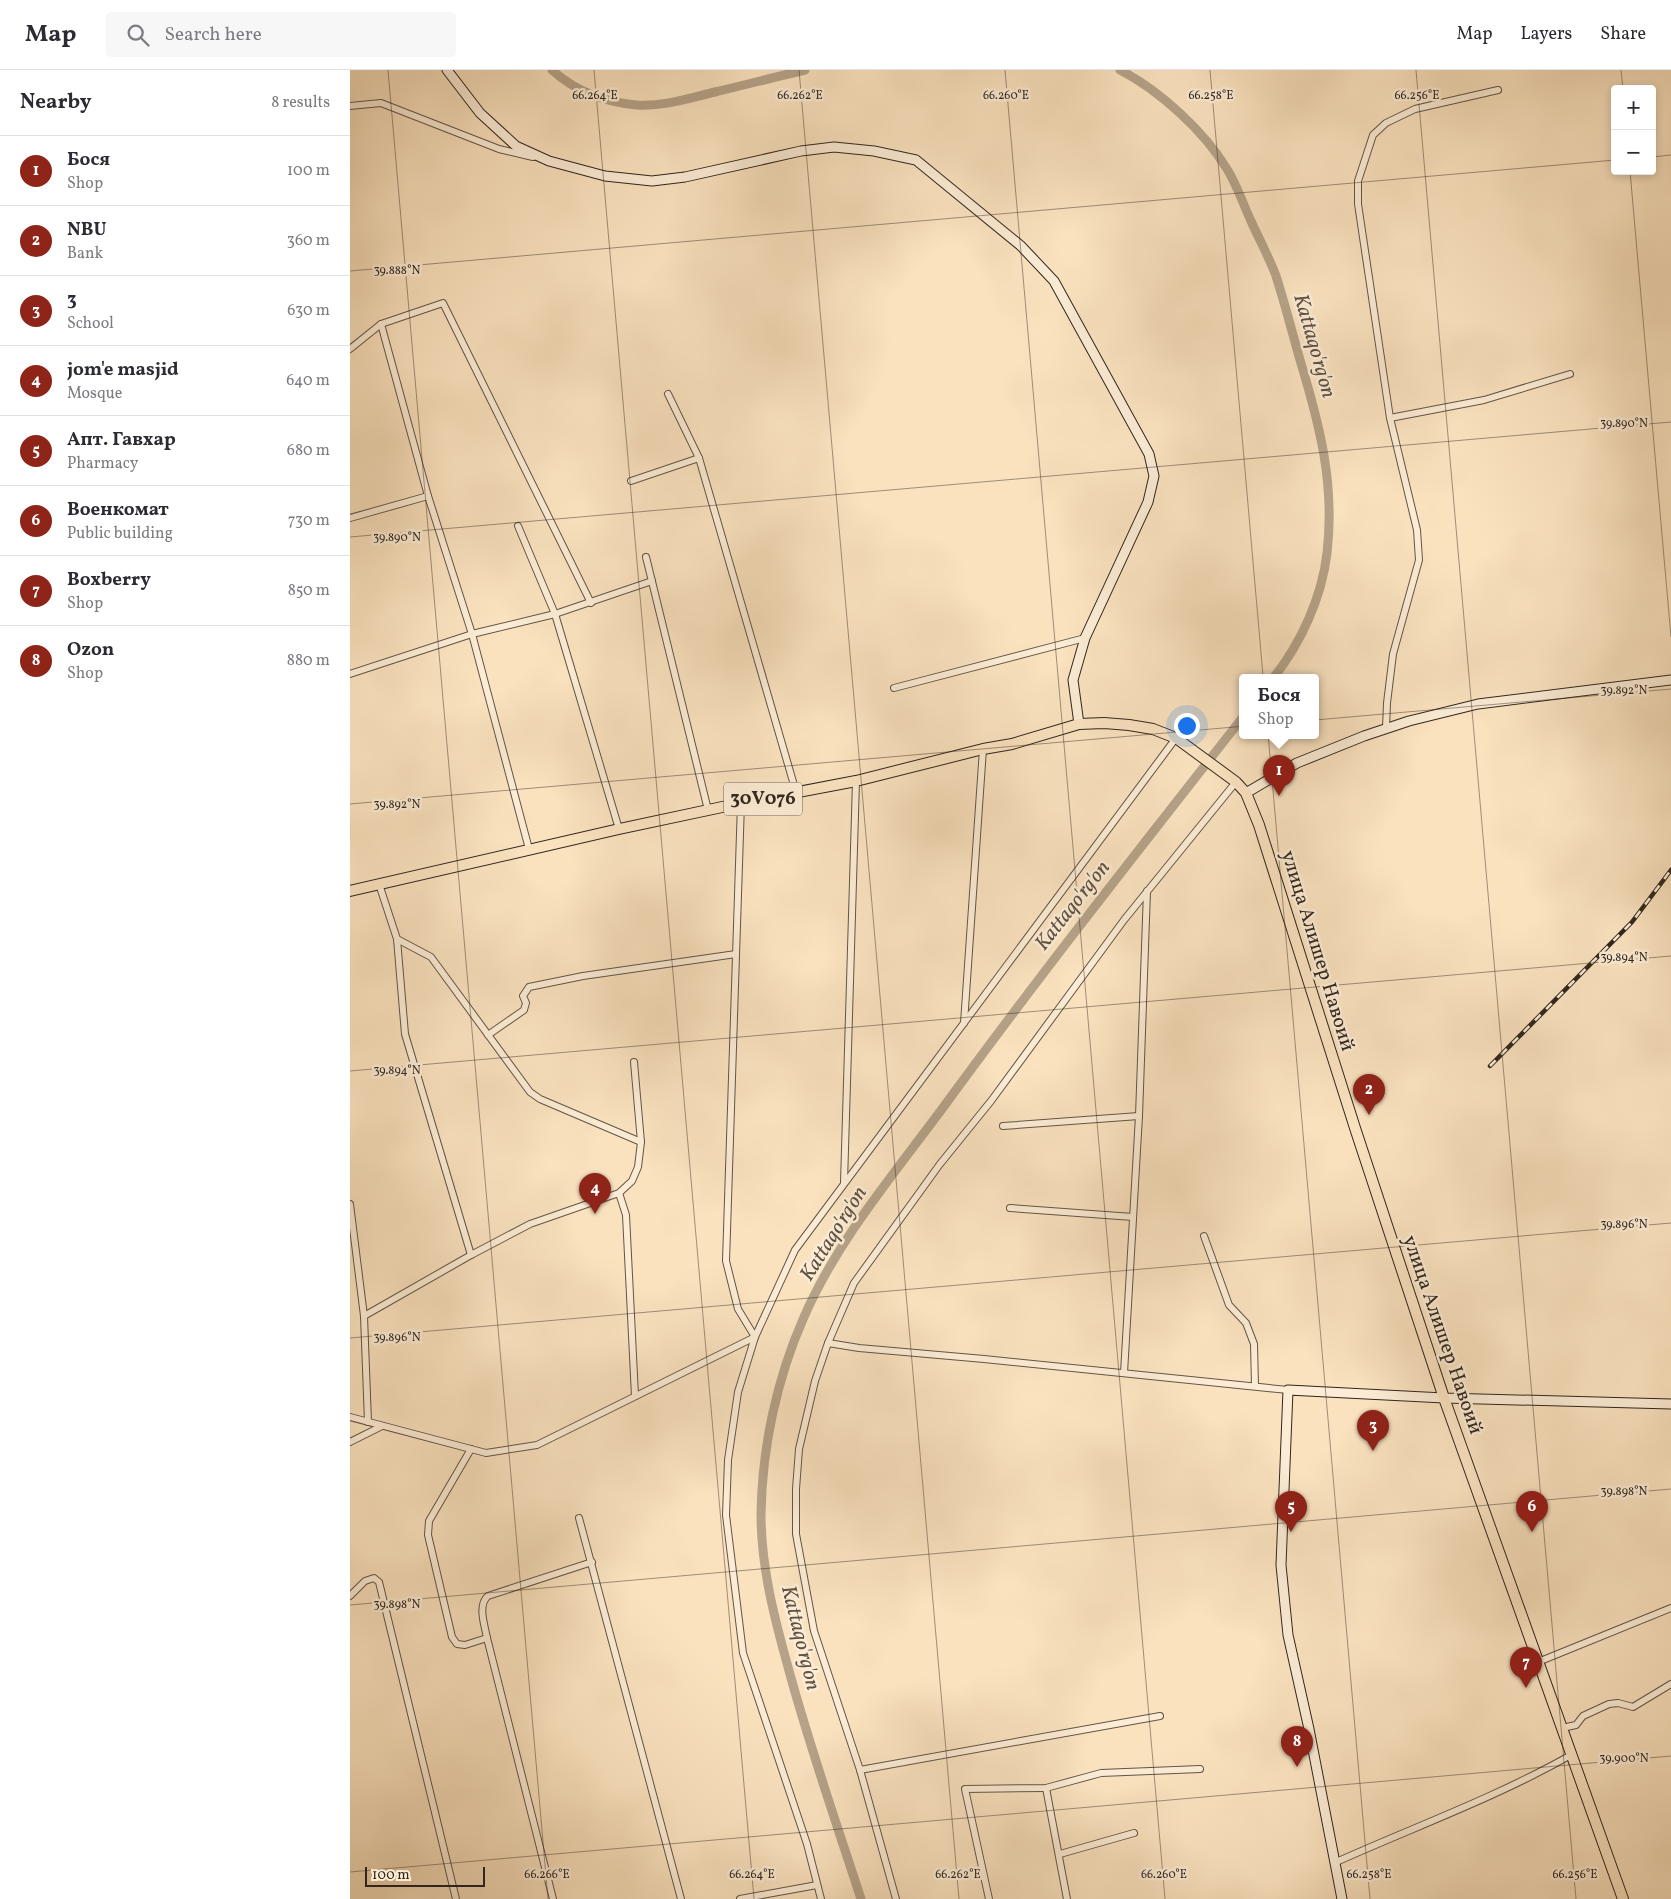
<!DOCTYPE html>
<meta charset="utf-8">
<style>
body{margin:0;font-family:Vollkorn,serif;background:#f7f7f7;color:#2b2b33}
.controls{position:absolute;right:15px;top:15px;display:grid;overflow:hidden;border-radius:5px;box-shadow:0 2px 8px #0003}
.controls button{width:45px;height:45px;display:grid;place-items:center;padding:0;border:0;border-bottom:1px solid #e1e1e2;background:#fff;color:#2b2b33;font:25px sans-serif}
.scale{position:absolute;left:15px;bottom:12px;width:120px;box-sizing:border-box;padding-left:5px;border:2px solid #30261e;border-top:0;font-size:14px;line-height:18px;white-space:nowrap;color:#30261e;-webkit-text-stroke:4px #fcecd5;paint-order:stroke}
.you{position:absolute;left:836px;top:655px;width:18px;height:18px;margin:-12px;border:4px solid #fff;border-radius:50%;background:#1a73e8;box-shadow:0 0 0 8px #1a73e833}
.badge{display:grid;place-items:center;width:32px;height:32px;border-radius:50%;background:#8f2418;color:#fff;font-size:16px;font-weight:700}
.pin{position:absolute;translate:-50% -41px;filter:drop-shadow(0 1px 2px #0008)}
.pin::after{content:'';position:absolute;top:26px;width:18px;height:15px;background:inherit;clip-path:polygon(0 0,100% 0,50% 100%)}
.popup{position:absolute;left:889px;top:604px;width:80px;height:65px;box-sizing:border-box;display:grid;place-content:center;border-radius:5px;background:#fff;filter:drop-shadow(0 1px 4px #0005);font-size:16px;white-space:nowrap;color:#7c7c81}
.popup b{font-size:19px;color:#2b2b33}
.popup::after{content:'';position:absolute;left:50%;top:100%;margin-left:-10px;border:10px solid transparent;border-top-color:#fff}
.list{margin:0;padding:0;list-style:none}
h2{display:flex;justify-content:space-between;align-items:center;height:65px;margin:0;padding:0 20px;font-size:21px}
h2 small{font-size:16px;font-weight:400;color:#7c7c81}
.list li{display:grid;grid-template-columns:32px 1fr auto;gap:15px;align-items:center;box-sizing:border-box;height:70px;padding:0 20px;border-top:1px solid #e1e1e2}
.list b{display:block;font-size:19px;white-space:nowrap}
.list p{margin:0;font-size:16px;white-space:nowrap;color:#7c7c81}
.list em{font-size:16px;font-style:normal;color:#7c7c81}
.icon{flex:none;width:28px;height:28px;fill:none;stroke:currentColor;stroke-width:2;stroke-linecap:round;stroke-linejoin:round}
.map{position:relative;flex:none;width:1321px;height:1829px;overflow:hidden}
header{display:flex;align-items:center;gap:30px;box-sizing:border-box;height:70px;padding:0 25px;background:#fff;border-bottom:1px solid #e1e1e2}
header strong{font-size:24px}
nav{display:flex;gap:28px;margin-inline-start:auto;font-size:18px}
.search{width:350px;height:45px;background:#f7f7f7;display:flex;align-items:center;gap:12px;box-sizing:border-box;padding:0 18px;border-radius:5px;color:#7c7c81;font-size:19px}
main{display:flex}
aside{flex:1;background:#fff}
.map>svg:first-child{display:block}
</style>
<header>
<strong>Map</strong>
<div class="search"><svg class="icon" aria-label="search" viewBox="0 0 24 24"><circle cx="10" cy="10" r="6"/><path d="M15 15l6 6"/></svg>Search here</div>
<nav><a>Map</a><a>Layers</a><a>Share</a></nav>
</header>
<main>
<aside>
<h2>Nearby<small>8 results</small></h2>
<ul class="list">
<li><span class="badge">1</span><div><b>Бося</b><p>Shop</p></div><em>100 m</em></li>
<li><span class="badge">2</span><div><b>NBU</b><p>Bank</p></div><em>360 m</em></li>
<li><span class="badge">3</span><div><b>3</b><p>School</p></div><em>630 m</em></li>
<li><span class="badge">4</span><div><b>jom'e masjid</b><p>Mosque</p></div><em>640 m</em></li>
<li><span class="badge">5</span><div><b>Апт. Гавхар</b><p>Pharmacy</p></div><em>680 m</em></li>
<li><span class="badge">6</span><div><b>Военкомат</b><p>Public building</p></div><em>730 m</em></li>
<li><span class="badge">7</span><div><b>Boxberry</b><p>Shop</p></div><em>850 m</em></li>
<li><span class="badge">8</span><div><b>Ozon</b><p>Shop</p></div><em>880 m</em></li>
</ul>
</aside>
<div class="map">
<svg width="1321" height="1829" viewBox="0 0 1321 1829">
<rect width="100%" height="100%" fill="#fae2bf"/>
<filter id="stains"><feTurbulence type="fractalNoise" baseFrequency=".004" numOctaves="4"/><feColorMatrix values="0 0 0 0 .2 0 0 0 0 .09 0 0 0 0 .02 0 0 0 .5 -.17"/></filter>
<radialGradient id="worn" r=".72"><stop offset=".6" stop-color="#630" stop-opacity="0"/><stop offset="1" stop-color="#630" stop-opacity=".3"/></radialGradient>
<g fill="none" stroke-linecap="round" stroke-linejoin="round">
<g stroke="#b5a288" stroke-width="9">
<path d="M202 0C225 21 255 32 286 35 312 37 340 28 365 22 395 15 425 7 455 0"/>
<path d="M770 0C809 20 854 61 877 99 887 115 893 134 901 151 909 169 919 187 926 206 935 234 942 262 950 290 970 356 985 414 977 483 972 527 951 573 924 607"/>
<path d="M511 1829C486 1752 459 1675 438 1597 424 1547 411 1496 411 1444 412 1377 427 1308 454 1247 487 1171 543 1105 592 1039 689 906 791 777 893 647"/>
</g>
<g stroke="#625546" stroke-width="8">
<g id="street">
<polyline points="0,36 31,33 149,79 183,87"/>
<polyline points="31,254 78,426 122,564 179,779"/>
<polyline points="0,279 31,254 93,233 241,533"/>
<polyline points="318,324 349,388 446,722"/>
<polyline points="1040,348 1134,330 1220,304"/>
<polyline points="281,411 349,388"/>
<polyline points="0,448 78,426"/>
<polyline points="168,456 205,544 269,759"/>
<polyline points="296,487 358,740"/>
<polyline points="0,604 122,564 205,544 302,511"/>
<polyline points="544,618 735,568"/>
<polyline points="1036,658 1037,633 1043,584 1069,490 1067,460 1040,348 1008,134 1008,111 1023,65 1036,53 1065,39 1148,20"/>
<polyline points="29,814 47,869 81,887 180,1022 190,1029 291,1072"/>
<polyline points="47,869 55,964 121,1185"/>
<polyline points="614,953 633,679"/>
<polyline points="138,965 174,940 176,933 173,926 179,917 233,906 386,884"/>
<polyline points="653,1056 789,1046"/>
<polyline points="494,1113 506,711"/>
<polyline points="269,1123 276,1145 285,1326"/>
<polyline points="0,1134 14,1246 18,1352"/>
<polyline points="660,1138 783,1147"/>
<polyline points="854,1166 879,1235 896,1253 904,1274 905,1316"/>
<polyline points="14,1246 121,1185 180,1154 269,1123 282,1111 288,1097 291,1072 284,992"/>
<polyline points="478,1273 509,1278 634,1289 938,1320"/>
<polyline points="774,1303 789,1046 797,821"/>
<polyline points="0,1347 136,1383 187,1375 405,1267 388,1239 376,1191 391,733"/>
<polyline points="0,1372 32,1356"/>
<polyline points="121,1379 79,1451 78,1465 102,1567 107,1574 115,1575 137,1568"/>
<polyline points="229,1448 331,1829"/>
<polyline points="0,1526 15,1511 24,1508 29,1512 106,1829"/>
<polyline points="1188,1592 1321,1538"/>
<polyline points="1212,1658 1226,1655 1233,1646 1259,1634 1268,1633 1283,1637 1321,1614"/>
<polyline points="510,1700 810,1646"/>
<polyline points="696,1718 717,1829"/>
<polyline points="710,1784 784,1763"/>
<path d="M984 1793C1064 1757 1145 1728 1221 1685"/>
<path d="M203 1829 137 1568C135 1556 127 1535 138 1526L242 1492"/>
<polyline points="390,1829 467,1815"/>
<polyline points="471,1829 457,1774 393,1583 376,1445 378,1390 388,1322 405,1267 445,1180 826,668"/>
<polyline points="546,1829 510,1700 464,1561 446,1464 446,1419 449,1379 465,1311 478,1273 504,1213 590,1094 641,1031 774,850 886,712"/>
<polyline points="639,1829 615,1719 696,1718 751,1703 850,1699"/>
</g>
</g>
<g stroke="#30261e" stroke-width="11">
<g id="secondary">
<polyline points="97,0 130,43 166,76 199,91 255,106 302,111 335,107 451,81 484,77 524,81 566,90 671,176 704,211 799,384 804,406 798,432 735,568 723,610 729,654"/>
<polyline points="896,723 947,693 1014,666 1059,651 1128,634 1321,610"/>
<polyline points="992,1829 959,1659 938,1565 931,1495 938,1320 1094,1328 1321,1334"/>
</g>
</g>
<g stroke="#30261e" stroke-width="12">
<polyline id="primary" points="0,821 269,759 391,733 506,711 633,679 662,674 729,654 754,653 779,655 803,659 826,668 886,712 896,723 909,755 1005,1058 1094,1328 1273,1829"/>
</g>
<use href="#street" stroke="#fcecd5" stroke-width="6"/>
<use href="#secondary" stroke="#fcecd5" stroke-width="9"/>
<use href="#primary" stroke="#fae2bf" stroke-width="10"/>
<g stroke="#30261e" stroke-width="4.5">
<polyline id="rail" points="1140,996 1282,852 1321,800"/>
</g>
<use href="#rail" stroke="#fcecd5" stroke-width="2.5" stroke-dasharray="8" stroke-linecap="butt"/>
</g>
<path fill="none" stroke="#30261e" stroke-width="1" stroke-opacity="0.45" d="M38 0 198 1829M244 0 404 1829M449 0 609 1829M655 0 815 1829M860 0 1020 1829M1066 0 1226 1829M1271 0 1273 19M1302 87 1321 85M1280 101 1321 567M0 201 1265 90M0 467 1321 352M0 734 1321 619M0 1001 1321 886M0 1268 1321 1153M0 1535 1321 1419M0 1802 1321 1686"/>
<g text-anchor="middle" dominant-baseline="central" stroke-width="5" stroke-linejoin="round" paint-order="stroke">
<rect fill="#fcecd5" stroke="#6d6155" stroke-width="1" x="374" y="712.5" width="78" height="33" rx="4"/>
<g font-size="19" font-weight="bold" fill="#30261e">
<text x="413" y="729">30V076</text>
</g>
<g font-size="20" fill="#30261e" stroke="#fcecd5">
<text transform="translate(967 881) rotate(73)">улица Алишер Навоий</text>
<text transform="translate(1092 1265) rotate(71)">улица Алишер Навоий</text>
</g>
<g font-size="21" font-style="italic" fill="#5f5143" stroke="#fcecd5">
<text transform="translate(964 276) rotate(74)">Kattaqo'rg'on</text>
<text transform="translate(723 836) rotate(-52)">Kattaqo'rg'on</text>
<text transform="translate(484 1164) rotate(-58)">Kattaqo'rg'on</text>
<text transform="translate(450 1568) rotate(76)">Kattaqo'rg'on</text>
</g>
</g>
<g font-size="12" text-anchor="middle" fill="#30261e" stroke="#fcecd5" stroke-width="5" stroke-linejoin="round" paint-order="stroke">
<text x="245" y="29">66.264°E</text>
<text x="450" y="29">66.262°E</text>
<text x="656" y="29">66.260°E</text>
<text x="861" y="29">66.258°E</text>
<text x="1067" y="29">66.256°E</text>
<text x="47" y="204">39.888°N</text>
<text x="1274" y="357">39.890°N</text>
<text x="47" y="471">39.890°N</text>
<text x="1274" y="624">39.892°N</text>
<text x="47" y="738">39.892°N</text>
<text x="1274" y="891">39.894°N</text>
<text x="47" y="1004">39.894°N</text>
<text x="1274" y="1158">39.896°N</text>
<text x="47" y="1271">39.896°N</text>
<text x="1274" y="1425">39.898°N</text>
<text x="47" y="1538">39.898°N</text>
<text x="1274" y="1692">39.900°N</text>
<text x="197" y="1808">66.266°E</text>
<text x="402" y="1808">66.264°E</text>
<text x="608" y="1808">66.262°E</text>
<text x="814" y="1808">66.260°E</text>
<text x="1019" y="1808">66.258°E</text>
<text x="1225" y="1808">66.256°E</text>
</g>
<rect width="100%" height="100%" filter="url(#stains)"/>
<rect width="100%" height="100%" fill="url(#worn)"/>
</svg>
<div class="controls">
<button>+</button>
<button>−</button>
</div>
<div class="scale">100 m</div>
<div class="you"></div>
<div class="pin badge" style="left:929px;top:726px">1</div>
<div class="popup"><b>Бося</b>Shop</div>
<div class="pin badge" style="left:1019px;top:1045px">2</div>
<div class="pin badge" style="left:1023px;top:1381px">3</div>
<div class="pin badge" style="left:245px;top:1144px">4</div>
<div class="pin badge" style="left:941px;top:1462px">5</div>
<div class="pin badge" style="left:1182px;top:1462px">6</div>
<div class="pin badge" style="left:1176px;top:1618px">7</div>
<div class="pin badge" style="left:947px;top:1697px">8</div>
</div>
</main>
